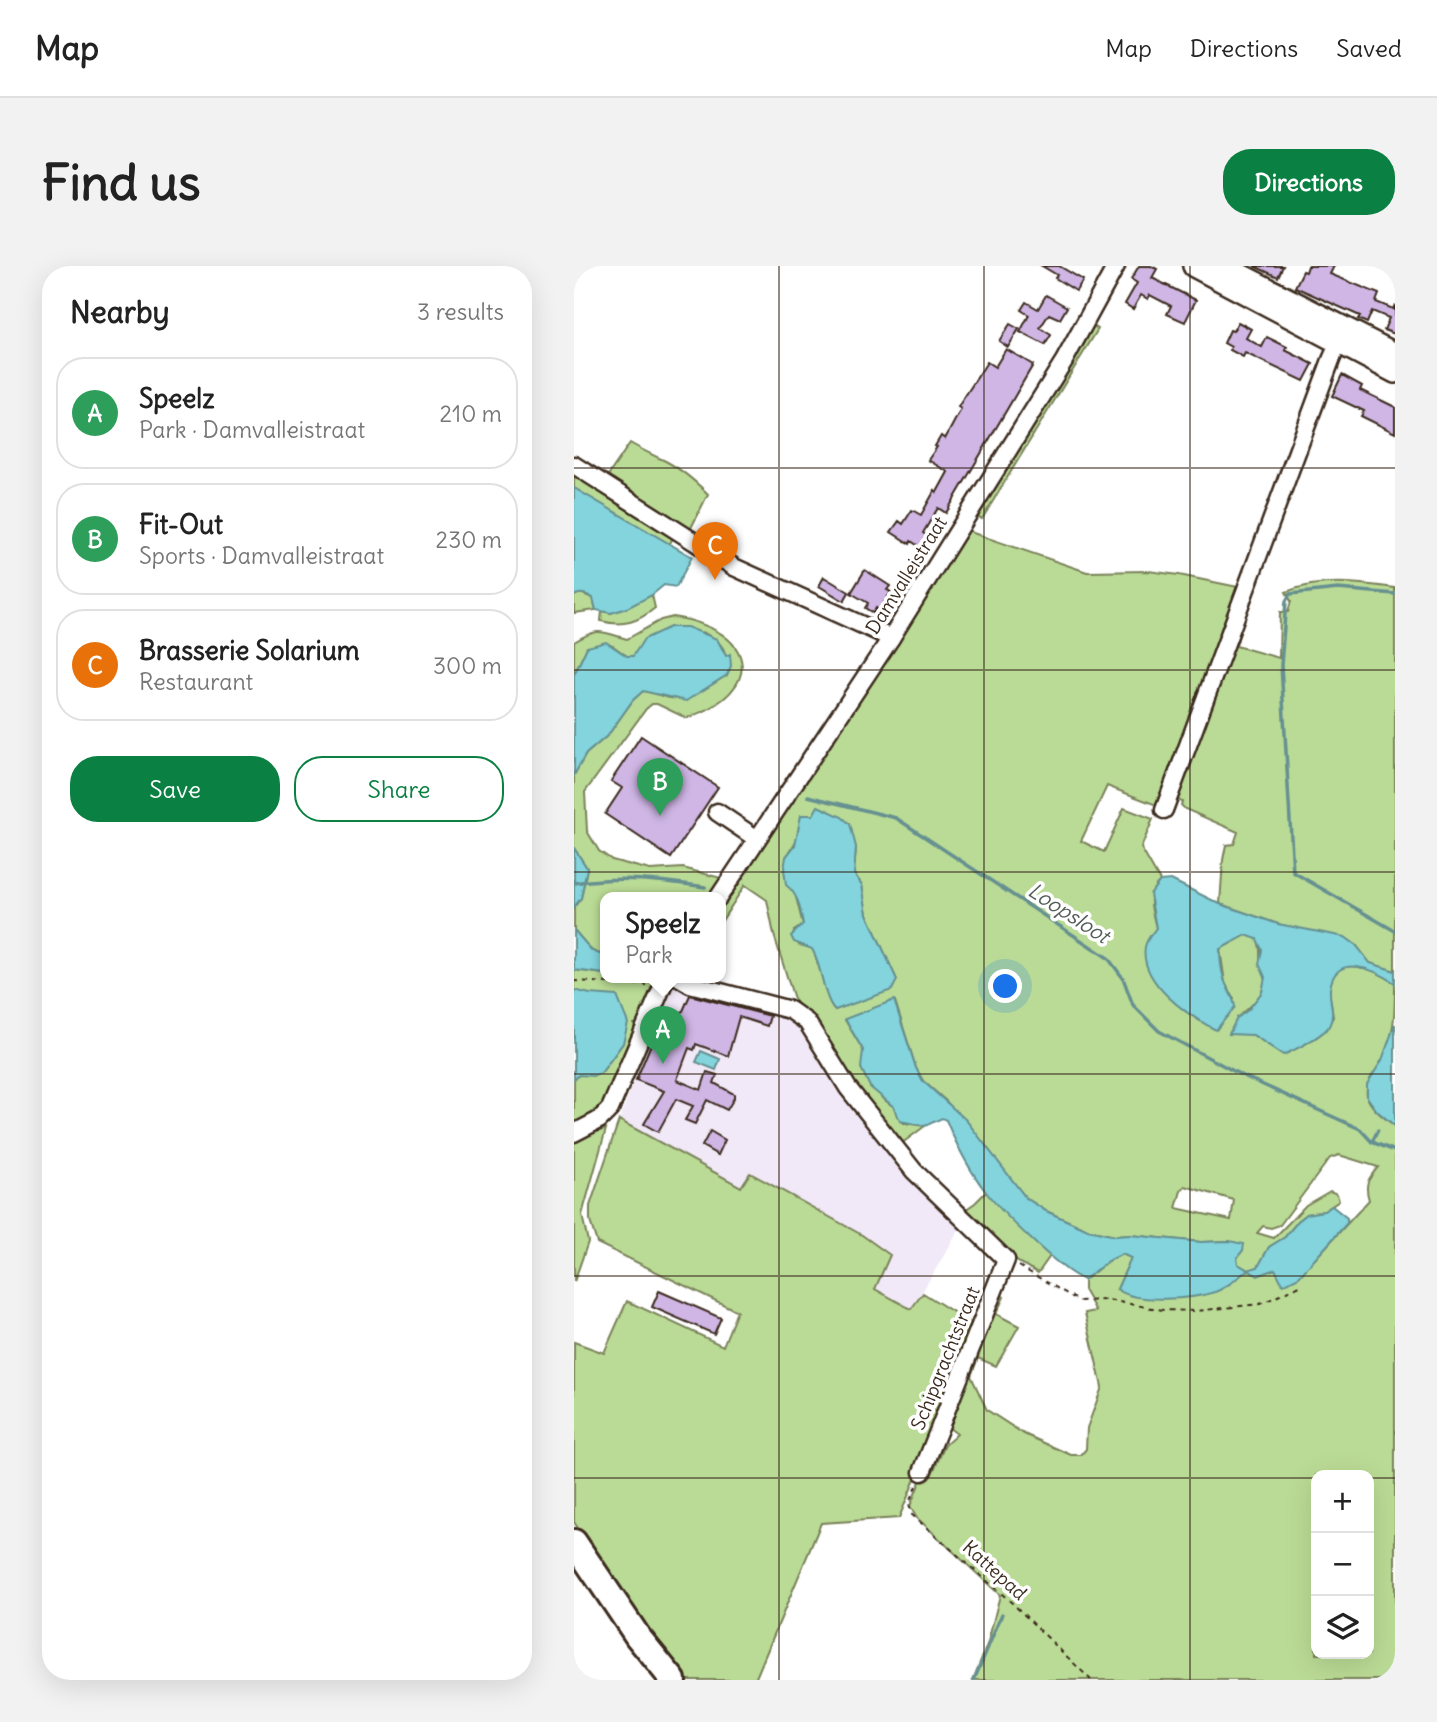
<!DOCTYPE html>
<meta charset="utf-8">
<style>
body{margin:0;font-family:Delius,sans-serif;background:#f2f2f2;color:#222}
.controls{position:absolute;right:21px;bottom:21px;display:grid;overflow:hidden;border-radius:14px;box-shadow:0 7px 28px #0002}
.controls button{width:63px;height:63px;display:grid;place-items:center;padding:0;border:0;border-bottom:2px solid #e0e0e0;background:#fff;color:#222;font:35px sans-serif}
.you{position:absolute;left:432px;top:721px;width:24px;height:24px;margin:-18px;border:5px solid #fff;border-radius:50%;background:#1a73e8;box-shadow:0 0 0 10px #1a73e833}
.badge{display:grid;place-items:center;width:46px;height:46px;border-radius:50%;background:#0b8043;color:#fff;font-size:23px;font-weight:700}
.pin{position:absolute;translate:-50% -58px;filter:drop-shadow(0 2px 4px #0008)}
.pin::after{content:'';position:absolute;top:37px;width:24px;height:21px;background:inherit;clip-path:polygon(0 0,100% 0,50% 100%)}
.popup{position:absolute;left:26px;top:626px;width:126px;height:91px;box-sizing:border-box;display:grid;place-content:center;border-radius:14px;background:#fff;filter:drop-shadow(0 2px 5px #0005);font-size:23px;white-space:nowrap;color:#767676}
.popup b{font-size:26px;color:#222}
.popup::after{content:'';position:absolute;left:50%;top:100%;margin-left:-14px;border:14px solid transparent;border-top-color:#fff}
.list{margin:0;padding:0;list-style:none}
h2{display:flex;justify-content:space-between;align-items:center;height:91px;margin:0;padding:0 28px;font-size:30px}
h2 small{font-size:23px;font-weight:400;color:#767676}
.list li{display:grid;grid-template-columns:46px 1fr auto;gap:21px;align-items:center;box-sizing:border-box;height:112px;margin:0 14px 14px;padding:0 14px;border:2px solid #e0e0e0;border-radius:28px}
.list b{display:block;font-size:26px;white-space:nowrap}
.list p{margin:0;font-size:23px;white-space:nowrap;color:#767676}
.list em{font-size:23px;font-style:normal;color:#767676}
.actions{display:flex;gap:14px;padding:21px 28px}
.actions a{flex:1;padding:16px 0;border:2px solid #0b8043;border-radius:28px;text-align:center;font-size:24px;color:#0b8043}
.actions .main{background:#0b8043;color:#fff}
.icon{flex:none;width:38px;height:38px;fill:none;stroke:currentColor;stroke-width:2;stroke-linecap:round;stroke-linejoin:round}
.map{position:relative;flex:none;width:821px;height:1414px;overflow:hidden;border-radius:28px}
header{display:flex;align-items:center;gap:42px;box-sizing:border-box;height:98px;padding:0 35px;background:#fff;border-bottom:2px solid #e0e0e0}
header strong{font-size:33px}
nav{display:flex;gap:38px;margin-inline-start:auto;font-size:24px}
.intro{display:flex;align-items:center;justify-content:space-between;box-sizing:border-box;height:168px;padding:0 42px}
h1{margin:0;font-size:49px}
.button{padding:18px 32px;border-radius:28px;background:#0b8043;color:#fff;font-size:24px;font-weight:700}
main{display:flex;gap:42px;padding:0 42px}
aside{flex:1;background:#fff;border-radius:28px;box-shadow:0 7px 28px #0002}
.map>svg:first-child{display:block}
</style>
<header>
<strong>Map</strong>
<nav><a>Map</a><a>Directions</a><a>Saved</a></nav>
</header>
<div class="intro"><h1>Find us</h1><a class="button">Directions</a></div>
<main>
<aside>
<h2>Nearby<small>3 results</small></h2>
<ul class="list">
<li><span class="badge" style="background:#2e9e5b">A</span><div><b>Speelz</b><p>Park · Damvalleistraat</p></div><em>210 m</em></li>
<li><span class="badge" style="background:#2e9e5b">B</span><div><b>Fit-Out</b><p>Sports · Damvalleistraat</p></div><em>230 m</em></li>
<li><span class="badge" style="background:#e8710a">C</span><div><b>Brasserie Solarium</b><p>Restaurant</p></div><em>300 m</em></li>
</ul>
<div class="actions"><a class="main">Save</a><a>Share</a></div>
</aside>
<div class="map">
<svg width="821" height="1414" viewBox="0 0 821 1414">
<rect width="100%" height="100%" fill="#fff"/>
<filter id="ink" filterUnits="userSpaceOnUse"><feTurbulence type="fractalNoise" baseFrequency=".0143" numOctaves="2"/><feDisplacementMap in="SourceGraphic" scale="14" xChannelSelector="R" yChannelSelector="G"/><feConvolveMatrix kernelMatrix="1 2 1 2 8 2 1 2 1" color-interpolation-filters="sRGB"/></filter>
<g filter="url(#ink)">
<polygon fill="#f1e9f7" points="97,720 181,739 221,753 351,926 385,964 338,1043 301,1022 177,908 167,921 45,854"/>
<g fill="#badb95" stroke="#7a825a" stroke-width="2" fill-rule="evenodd">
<polygon points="518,59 524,63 408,253 402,249"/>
<path d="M56 177C66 183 75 187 85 192 104 200 120 214 134 228L115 266 31 214Z"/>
<polygon points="0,204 101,268 95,279 0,222"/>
<path d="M394 263 399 267 513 306 574 305 605 309 669 322 657 360 666 365 662 380 705 392 706 346H714L717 335 712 326C748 312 783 317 821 322V705L796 697 782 679 704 658 646 638 649 594 652 579 660 578 664 566 611 543 607 539 608 536 600 532 585 540 533 520 507 575 530 586 550 542 579 553 567 582 586 615C571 628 578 645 582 662 555 698 591 729 618 750L660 733 651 717 646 683 672 669 683 672C687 682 686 685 686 695 686 701 691 705 691 711 693 728 674 743 663 752L679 769 709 788C718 786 743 772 749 766 753 762 756 756 759 751 758 742 755 732 756 723 759 684 802 704 821 717 821 744 821 768 809 793 803 805 788 818 794 833 799 844 812 853 821 860V1414H399L414 1376 426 1329 342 1251 336 1240 350 1206 357 1210 371 1179 383 1168 365 1154 325 1252 247 1257 181 1414H112L64 1355 0 1256V1076L30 1087 53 1035 149 1080 163 1045 23 977 16 955V940L45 854 167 921 176 907 288 969 316 989 301 1023 337 1043 349 1027 400 1059 415 1022 430 1031 422 1048 445 1060 422 1100 404 1092 397 1110 413 1144 450 1168 497 1189H507L512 1183 513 1162 528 1121 511 1047 522 1045 510 1024V1014L534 995 548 988 557 992 543 1023 674 1004 664 998 663 992 669 984 655 975 627 976 556 969 541 970 514 964 472 945 452 932 372 835 349 815 342 802 321 735 271 754 289 784 308 832 320 841 323 850 330 857 351 860 327 878 318 870 220 733 200 669 193 634 171 619 147 656V639L318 384ZM240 549 282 581 280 608 288 619 293 648 323 714 261 744C251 735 247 699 238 682L225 679 220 665 229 659 212 591C221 580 227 563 235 550ZM765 889 804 901C794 913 790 918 795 934L725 1010 701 1003 676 1004 684 1001 695 981 711 971 724 955 733 948 750 945 765 935 763 928 756 925 732 939 700 972 683 967 689 960 697 962 706 959 756 892ZM611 920 660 934 657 954 602 942 607 925ZM742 1209H795V1388H742Z"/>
<polygon points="6,327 19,332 22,344 0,347 0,330"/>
<path d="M78 329 81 342C64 356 49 361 27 355L28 345 37 347Z"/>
<path d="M99 351C181 363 195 424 112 452L83 438H78L72 443 11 526 13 565 25 585 38 594 76 604 109 602 151 613 139 632H31V690L18 685 0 664V641L7 632 13 602 0 582V509L12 488 34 469 59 434 69 425C79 426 87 431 96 432 121 434 133 420 153 409 152 382 152 380 129 366L59 390H53L39 380 13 381 0 409V376C25 361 26 365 53 373L87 354Z"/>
<path d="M0 704 31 708V712H84L64 757 60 758C64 779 40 832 24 847 17 853 7 857 0 861V813L5 809 27 807 49 777 16 729 0 724Z"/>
<polygon points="32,863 8,949 14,976 0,1016 0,873"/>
<polygon points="412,926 476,990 464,1007 442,995 385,948 401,937"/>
</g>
<g fill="#83d4dd" stroke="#669091" stroke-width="2">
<path d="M0 222 118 291 102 321 90 319 78 329 53 342 37 347 22 344 19 332C12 328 7 326 0 330Z"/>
<polygon points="96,361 113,361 143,373 152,390 156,388 157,400 153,409 112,435 69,425 59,434 34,469 12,488 0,509 0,409 13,381 32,376 53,390 59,390 70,373"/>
<path d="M244 540 268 551 276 558 282 581 280 608 288 619 293 648 323 714 318 724 261 744C249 733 248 699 238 683L220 676 217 670 229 658C226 643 225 629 212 619L210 603 212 591 221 579 227 549H239Z"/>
<polygon points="0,582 13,602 7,632 0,641"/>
<path d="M597 614 646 638 704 658 771 671 782 679 796 697 821 705V717C802 704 760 685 756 723 755 736 762 748 755 760 750 769 719 785 709 789L679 769 655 768 663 752 674 744 688 726 691 711 685 698 688 684 683 673 672 669 646 683C646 693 647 703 650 713 653 723 660 731 661 741L642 764C615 750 565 717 571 681 572 673 578 668 582 662L576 628 586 615Z"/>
<polygon points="0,664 18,685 31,690 31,708 0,704"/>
<polygon points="0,724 16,728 43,730 54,757 49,777 27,807 20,810 5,809 0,813"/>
<path d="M320 734 342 802 349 815 392 854 452 932 472 945 514 964 541 970 556 969 627 976 655 975 670 978 669 984 663 992 664 998 674 1004 684 1001 695 981 711 971 724 955 733 948 750 945 758 940 773 952V957L725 1011 709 1019 701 1003 684 1010 674 1004C664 1011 653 1022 641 1026 619 1033 561 1038 543 1023L557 992 548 988 534 995 510 1014C487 1005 428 947 412 926 396 905 382 878 372 854L368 852 351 860 326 855 320 841 296 821 287 802 289 784 271 753Z"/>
<polygon points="821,758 821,860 803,845 793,831 793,818 808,794"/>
<polygon points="127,785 146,793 142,804 122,796"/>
</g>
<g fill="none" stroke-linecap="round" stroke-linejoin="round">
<g stroke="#669091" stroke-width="3.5">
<polyline points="821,328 764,323 716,328 712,335 707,399 719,606 821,665"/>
<polyline points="234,530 322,552 534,692 549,712 559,739 585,765 665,808 786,863 798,876 821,885"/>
<path d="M0 617C47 610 85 614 131 621"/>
<polyline points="798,876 804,864"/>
<polyline points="400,1414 428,1348"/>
</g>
</g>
<g fill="#cfb6e5" stroke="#3b2a1e" stroke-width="2">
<polygon points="468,0 485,0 509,14 502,25 481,12 483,9"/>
<polygon points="565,0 577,0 583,3 578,12 622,34 611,56 593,48 597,40 576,29 574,33 567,29 559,43 551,38 563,17 557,13"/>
<polygon points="680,0 709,0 704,11"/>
<polygon points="734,0 760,0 756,8 805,28 802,36 819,43 821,39 821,68 810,64 815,52 798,45 793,57 784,53 786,50 721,21 729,5 732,6"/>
<polygon points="472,29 493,41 486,53 475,48 466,62 477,69 471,79 446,66 455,49 447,44 452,36 464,43"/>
<polygon points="664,56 677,63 672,72 688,81 693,71 713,81 711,84 739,98 730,115 671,87 669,91 656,84 657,81 650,77 656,64 659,65"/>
<polygon points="436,58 445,63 434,81 425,75"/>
<polygon points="432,83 459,99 372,247 364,242 349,267 356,272 349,283 337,275 336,278 317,266 325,255 329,258 338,244 347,249 361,224 363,226 374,206 354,194 363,181 361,180 367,170 371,173 387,143 384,141 413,96 421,101"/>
<polygon points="768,109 788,120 786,124 821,141 821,167 787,150 790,145 758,130"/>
<polygon points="291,304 316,320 313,324 317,326 305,344 302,342 299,347 291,342 294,337 277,327"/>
<polygon points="250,311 275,326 270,335 245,320"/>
<polygon points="67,470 144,521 97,592 31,548 48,522 37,515"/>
<polygon points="116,729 196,750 193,760 165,751 154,790 122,778 120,784 115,782 103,814 127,824 133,806 143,809 140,817 160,828 160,832 153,844 133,834 121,858 111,854 119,840 102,833 84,866 70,858 90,825 62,814 90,747 98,750 109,745"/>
<polygon points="136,865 151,874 144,889 128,880"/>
<polygon points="85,1025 147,1052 140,1068 78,1041"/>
</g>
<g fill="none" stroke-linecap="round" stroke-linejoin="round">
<g stroke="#3b2a1e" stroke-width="21">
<g id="minor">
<polyline points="0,199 160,301 317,372"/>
<polyline points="590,544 757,94 769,67"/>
<polyline points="143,546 183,573"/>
<polyline points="144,632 317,372 490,95 542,0"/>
<polyline points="106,712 116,718 216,744 233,756 274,822 340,905 432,994 348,1206"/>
<polyline points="0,867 25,854 36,843 92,712"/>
</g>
</g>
<g stroke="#3b2a1e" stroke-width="26">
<g id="major">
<polyline points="620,0 821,106"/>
<polyline points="649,0 821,88"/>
</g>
</g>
<g stroke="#3b2a1e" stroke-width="30">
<polyline id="highway" points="0,1276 64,1371 99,1414"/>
</g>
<g stroke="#3b2a1e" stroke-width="2" stroke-dasharray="5 5" stroke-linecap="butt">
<polyline points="0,715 72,719"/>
<polyline points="445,1000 505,1035 534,1034 589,1044 622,1045 686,1038 726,1020"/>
<polyline points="342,1220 335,1237 337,1248 437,1336 517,1414"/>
</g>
<use href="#minor" stroke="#fff" stroke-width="16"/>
<use href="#major" stroke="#fff" stroke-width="21"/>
<use href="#highway" stroke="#fff" stroke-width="24"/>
</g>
</g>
<path fill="none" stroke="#3b2a1e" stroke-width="2" stroke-opacity="0.55" d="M205 0V1414M410 0V1414M616 0V1414M0 202H821M0 404H821M0 606H821M0 808H821M0 1010H821M0 1212H742M795 1212H821"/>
<g text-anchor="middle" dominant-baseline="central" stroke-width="7" stroke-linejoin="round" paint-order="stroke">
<g font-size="19" fill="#3b2a1e" stroke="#fff">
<text transform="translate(332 309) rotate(-58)">Damvalleistraat</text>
<text transform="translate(371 1092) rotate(-68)">Schipgrachtstraat</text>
<text transform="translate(421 1304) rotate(42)">Kattepad</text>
</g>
<g font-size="21" font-style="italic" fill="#515d57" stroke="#fff">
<text transform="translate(495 647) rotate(33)">Loopsloot</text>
</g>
</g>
</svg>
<div class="controls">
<button>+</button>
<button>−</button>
<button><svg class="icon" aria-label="layers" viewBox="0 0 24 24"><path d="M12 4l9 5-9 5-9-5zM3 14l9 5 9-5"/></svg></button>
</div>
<div class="you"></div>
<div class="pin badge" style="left:89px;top:798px;background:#2e9e5b">A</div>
<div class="popup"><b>Speelz</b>Park</div>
<div class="pin badge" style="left:86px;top:550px;background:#2e9e5b">B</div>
<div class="pin badge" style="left:141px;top:314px;background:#e8710a">C</div>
</div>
</main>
